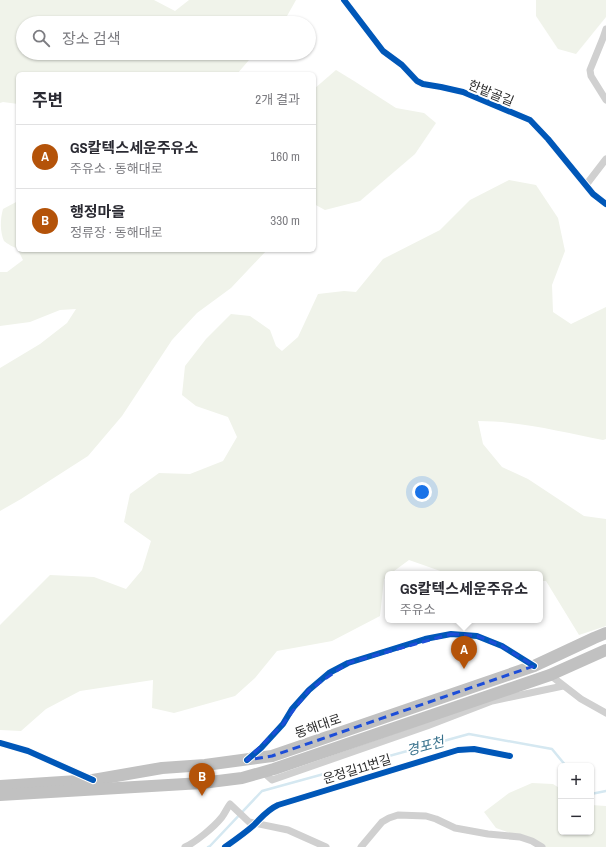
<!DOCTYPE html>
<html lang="ko">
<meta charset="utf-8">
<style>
body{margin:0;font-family:"Archivo Narrow","Noto Sans KR",sans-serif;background:#f7f7f7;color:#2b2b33}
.controls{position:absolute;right:12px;bottom:12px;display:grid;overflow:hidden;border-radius:6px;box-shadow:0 1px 3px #0004}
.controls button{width:36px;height:36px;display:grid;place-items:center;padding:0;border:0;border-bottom:1px solid #e1e1e2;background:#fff;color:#2b2b33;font:20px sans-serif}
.you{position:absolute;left:422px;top:492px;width:14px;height:14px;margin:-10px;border:3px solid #fff;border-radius:50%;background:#1a73e8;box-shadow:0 0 0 6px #1a73e833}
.badge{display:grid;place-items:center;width:26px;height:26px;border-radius:50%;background:#b45309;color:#fff;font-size:13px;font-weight:700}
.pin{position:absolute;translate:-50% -33px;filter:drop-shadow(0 1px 2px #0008)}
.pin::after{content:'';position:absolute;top:21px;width:14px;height:12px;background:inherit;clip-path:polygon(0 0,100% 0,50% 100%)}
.popup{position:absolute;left:385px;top:571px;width:158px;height:52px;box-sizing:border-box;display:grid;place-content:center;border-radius:6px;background:#fff;filter:drop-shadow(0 1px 3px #0005);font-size:13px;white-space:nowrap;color:#7c7c81}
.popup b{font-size:15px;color:#2b2b33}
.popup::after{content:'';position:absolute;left:50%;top:100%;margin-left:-8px;border:8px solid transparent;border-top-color:#fff}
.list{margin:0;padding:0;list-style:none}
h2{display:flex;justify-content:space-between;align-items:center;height:52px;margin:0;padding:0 16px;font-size:17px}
h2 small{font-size:13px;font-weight:400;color:#7c7c81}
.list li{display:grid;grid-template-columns:26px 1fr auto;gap:12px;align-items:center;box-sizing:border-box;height:64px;padding:0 16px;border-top:1px solid #e1e1e2}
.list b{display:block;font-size:15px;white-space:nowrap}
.list p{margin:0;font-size:13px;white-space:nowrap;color:#7c7c81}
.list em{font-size:13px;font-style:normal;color:#7c7c81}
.icon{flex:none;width:22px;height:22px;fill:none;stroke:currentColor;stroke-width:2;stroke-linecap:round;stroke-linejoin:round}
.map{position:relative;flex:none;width:606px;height:847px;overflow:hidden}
.search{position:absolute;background:#fff;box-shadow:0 1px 3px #0004;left:16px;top:16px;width:300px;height:44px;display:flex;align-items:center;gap:10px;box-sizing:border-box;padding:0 14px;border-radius:22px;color:#7c7c81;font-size:15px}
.panel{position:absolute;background:#fff;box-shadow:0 1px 3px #0004;left:16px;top:72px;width:300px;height:180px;border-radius:6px}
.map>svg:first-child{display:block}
</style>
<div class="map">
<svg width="606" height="847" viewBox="0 0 606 847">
<rect width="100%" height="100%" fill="#fff"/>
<g fill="#f0f3ea">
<polygon points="0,0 154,0 175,11 189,0 296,0 287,16 281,23 23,23 23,53 255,53 237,74 18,74 18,104 3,102 0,103"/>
<polygon points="536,0 606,0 606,17 576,54 558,49 536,16"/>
<polygon points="336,70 354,81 396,108 424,113 436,123 415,154 360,201 325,210 314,204 314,89"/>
<path d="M509 180 536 185 558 218 565 251 552 285 553 312 571 324 606 307V439L603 440C563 432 519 421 478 421L483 444 502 467 528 479 584 516 606 519V626L579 635 546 581H540V574H457L446 573 409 560 390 574H388V576L384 579 380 616 332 641 277 651 255 678 235 696 174 713 152 708 153 680 80 691 46 709 21 731 0 730V625L50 575 94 577 126 589 142 570 151 541 124 522 130 494 159 473 190 474 223 461 237 437 228 417 196 406 182 395 185 366 206 339 231 314 250 316 270 330 276 346 282 351 298 337 318 294 344 291 356 292 383 259 440 230 470 200Z"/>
<path d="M18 201V249C14 247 7 244 4 241 0 232 0 219 3 209Z"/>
<polygon points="18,250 267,250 231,288 197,313 172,340 122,416 88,456 21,499 0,511 0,368 40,344 67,323 76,309 60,310 30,322 0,326 0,272 7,272 23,260"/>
<polygon points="532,783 553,784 561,789 561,832 591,832 591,805 606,806 606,847 543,847 530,840 496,828 484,812 509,793"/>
</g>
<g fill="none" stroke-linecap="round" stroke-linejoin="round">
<g stroke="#d5e8f1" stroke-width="2.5">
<polyline points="591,794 606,791"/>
<polyline points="208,847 210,846 262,791 469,734 552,749 566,766"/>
</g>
<g stroke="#d0d0d0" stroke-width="7">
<polyline points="344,0 383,51 402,65 417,81 423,84 441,87 463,92 530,120 548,139 593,194 606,204"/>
<polyline points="606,29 603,38 590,70 591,76 606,100"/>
<polyline points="586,185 606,159"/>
<polyline points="550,675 581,699 606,713"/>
<polyline points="0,743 28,751 89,778"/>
<polyline points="248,758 261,748 283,724 292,709 309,690 329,673 348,663 425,639 451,634 477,636 502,646 534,666"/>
<polyline points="263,772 272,780 427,726 492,701 563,686"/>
<path d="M185 847C196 842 214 827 222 817 225 813 227 808 230 804L249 822 288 830 326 847"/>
<path d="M225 847C235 840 245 833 254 825 262 817 267 810 278 805L458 750 474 749 510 756"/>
<polyline points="361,847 382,822 389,818 398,815 426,816 436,819 455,828 488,834 520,837 532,841 542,847"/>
</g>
<g stroke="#c1c1c1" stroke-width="12">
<polyline points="0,786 93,780 162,768 205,765 272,756 534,666 594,638 606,633"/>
<polyline points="0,795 202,783 242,778 274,769 550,675 606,650"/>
</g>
<g stroke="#fff" stroke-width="8">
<g id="cycleway">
<polyline points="344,0 383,51 402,65 417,81 423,84 441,87 463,92 530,120 548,139 593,194 606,204"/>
<polyline points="0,743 28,751 93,780"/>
<polyline points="247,760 261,748 283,724 292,709 309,690 329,673 348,663 425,639 451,634 477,636 502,646 534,666"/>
<path d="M225 847C235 840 245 833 254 825 262 817 267 810 278 805L458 750 474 749 510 756"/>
</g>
</g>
<use href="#cycleway" stroke="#0057b8" stroke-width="6"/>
</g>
<path fill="none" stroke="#1d4ed8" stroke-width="3" stroke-dasharray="8 5" stroke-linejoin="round" d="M451 634 477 636 502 646 534 666 272 756 247 760 283 724 309 690 348 663Z"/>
<g text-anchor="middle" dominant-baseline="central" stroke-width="4" stroke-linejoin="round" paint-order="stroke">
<g font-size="13" fill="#2b2b2b" stroke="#fff">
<text transform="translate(491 93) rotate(22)">한밭골길</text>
<text transform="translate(318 726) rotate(-19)">동해대로</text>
<text transform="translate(357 769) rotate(-17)">운정길11번길</text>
</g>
<g font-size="14" font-style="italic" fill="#39728d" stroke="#fff">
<text transform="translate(425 746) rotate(-15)">경포천</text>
</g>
</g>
</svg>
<div class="controls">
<button>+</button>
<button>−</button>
</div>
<div class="you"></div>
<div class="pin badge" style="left:464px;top:669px">A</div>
<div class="popup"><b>GS칼텍스세운주유소</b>주유소</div>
<div class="pin badge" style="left:202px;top:796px">B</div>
<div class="search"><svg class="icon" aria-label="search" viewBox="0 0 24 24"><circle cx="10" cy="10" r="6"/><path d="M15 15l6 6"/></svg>장소 검색</div>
<section class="panel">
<h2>주변<small>2개 결과</small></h2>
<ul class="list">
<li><span class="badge">A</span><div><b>GS칼텍스세운주유소</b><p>주유소 · 동해대로</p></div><em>160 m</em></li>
<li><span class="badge">B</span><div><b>행정마을</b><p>정류장 · 동해대로</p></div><em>330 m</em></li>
</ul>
</section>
</div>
